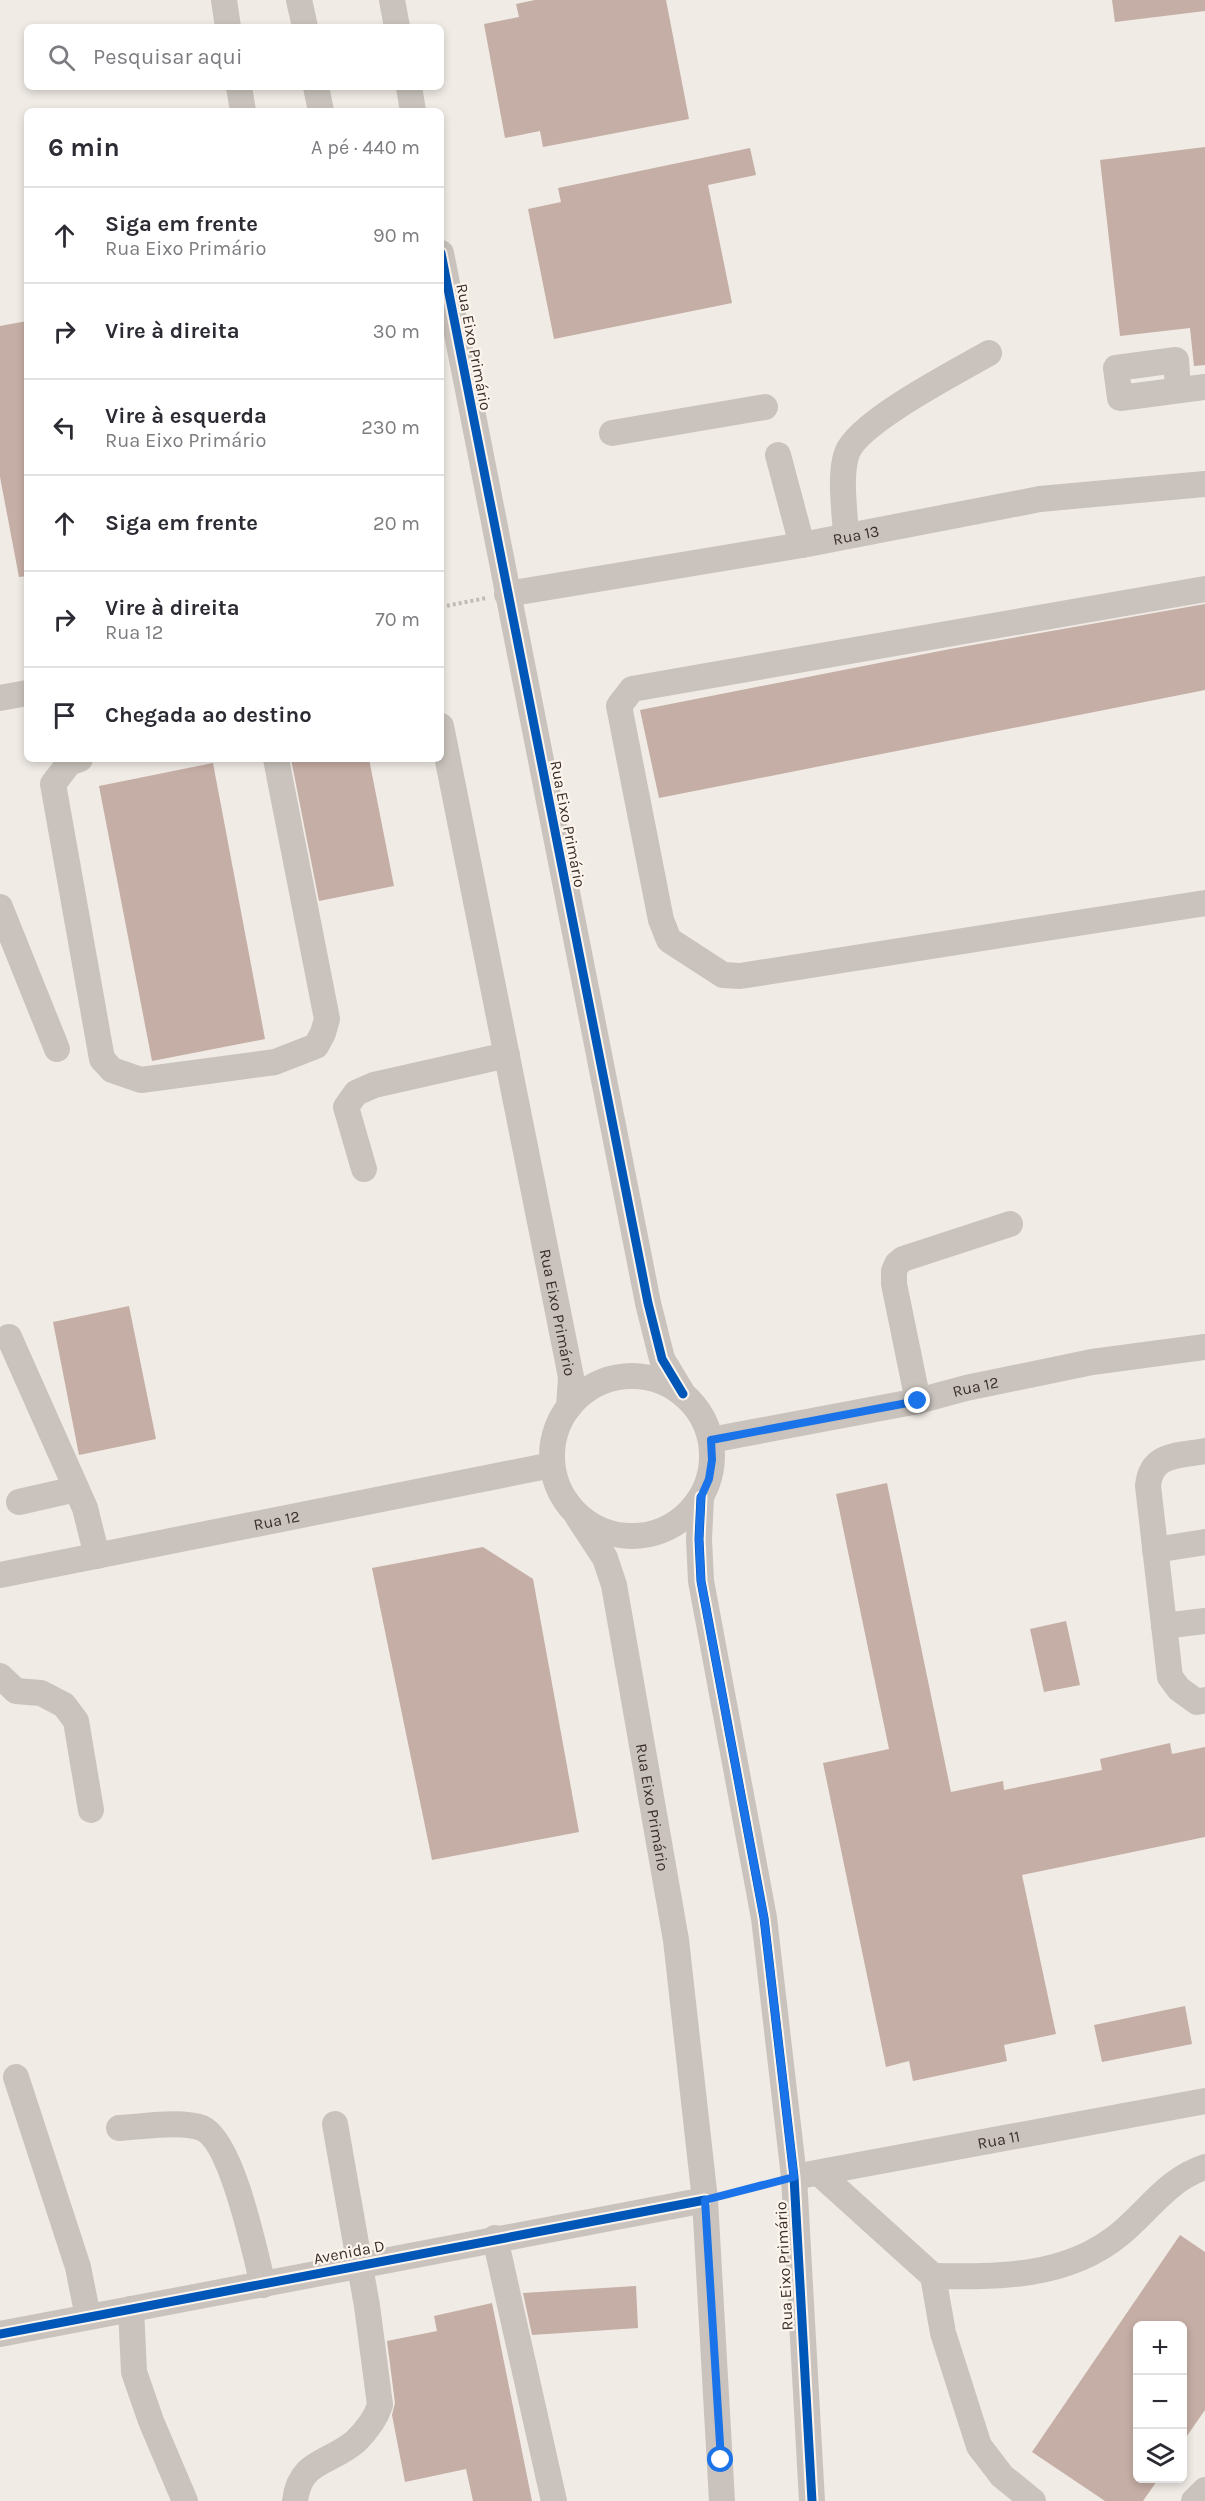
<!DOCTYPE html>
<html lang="pt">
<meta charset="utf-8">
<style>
body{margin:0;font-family:Karla,sans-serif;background:#f2f2f3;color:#2b2b33}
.controls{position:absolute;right:18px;bottom:18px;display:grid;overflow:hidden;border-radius:9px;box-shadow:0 3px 9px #0003}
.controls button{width:54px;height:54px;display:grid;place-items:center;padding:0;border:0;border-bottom:2px solid #e1e1e2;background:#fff;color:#2b2b33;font:30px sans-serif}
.stop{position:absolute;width:18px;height:18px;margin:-14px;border:4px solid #1a73e8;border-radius:50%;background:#fff}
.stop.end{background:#1a73e8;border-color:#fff;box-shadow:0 2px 6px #0008}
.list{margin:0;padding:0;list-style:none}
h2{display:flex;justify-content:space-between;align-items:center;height:78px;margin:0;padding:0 24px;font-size:26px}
h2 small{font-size:20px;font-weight:400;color:#7c7c81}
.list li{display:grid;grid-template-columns:39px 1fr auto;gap:18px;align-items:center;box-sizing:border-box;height:96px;padding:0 24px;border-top:2px solid #e1e1e2}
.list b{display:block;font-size:22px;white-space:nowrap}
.list p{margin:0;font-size:20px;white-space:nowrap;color:#7c7c81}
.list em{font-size:20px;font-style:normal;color:#7c7c81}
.icon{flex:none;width:33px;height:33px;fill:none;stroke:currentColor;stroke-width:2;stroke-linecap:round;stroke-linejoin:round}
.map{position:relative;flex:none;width:1205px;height:2501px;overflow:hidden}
.search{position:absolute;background:#fff;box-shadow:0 3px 9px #0003;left:24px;top:24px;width:420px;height:66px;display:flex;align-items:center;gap:15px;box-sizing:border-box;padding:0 21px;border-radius:9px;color:#7c7c81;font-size:22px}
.panel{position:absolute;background:#fff;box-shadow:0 3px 9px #0003;left:24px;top:108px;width:420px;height:654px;border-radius:9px}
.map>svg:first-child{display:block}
</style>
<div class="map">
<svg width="1205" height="2501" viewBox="0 0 1205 2501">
<rect width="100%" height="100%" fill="#f0ebe5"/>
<g fill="#c5aea5">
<polygon points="535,0 666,0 689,119 543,147 540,131 505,138 484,24 519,17 516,4"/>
<polygon points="1112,0 1205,0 1205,11 1115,22"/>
<polygon points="1205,147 1205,365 1194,366 1190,328 1120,336 1100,160"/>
<polygon points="750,148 756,175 708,185 732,303 554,339 528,209 561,202 558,188"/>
<polygon points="27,321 27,576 19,577 0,477 0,326"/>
<polygon points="1205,604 1205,690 659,798 640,710 950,649"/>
<polygon points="291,759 369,759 394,886 319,901"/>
<polygon points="213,763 265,1039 152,1061 99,786"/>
<polygon points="129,1306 156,1439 79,1455 53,1322"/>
<polygon points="887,1483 951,1792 1003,1781 1004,1790 1102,1770 1100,1759 1170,1743 1172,1754 1205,1747 1205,1837 1022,1875 1056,2034 1004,2045 1007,2061 913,2081 909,2061 886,2067 823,1763 889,1749 836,1494"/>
<polygon points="483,1547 533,1579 579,1832 432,1860 372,1568"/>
<polygon points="1066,1621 1080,1685 1044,1692 1030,1629"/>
<polygon points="1185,2006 1192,2044 1102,2062 1094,2025"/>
<polygon points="1180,2235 1205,2252 1205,2410 1182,2443 1182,2325 1137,2325 1137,2478 1159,2478 1143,2501 1105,2501 1032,2452"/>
<polygon points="636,2286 638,2328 532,2335 523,2293"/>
<polygon points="492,2303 499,2337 532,2501 473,2501 466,2469 405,2482 392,2415 395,2403 387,2341 437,2331 434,2316"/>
</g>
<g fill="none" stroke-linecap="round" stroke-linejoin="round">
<g stroke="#c3bbb5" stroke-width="4" stroke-dasharray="3 3" stroke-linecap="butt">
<polyline points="441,607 486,598"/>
<polyline points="726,2195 774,2182"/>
</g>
<g stroke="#cac3bd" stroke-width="26">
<polyline points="224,0 228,27"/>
<polyline points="299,0 305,27"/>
<polyline points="392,0 397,27"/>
<polyline points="239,87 243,111"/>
<polyline points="316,87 321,111"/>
<polyline points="409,87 413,111"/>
<polyline points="441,253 648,1303 662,1359 683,1394"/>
<polyline points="1178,389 1176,360 1116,368 1120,398 1205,387"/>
<polyline points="612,433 765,407"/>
<polyline points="778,455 802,545"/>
<path d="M846 536C845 512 839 475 847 453 858 422 958 371 989 353"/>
<polyline points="1205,589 632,689 619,706 661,920 669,940 723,975 740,976 1205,903"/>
<path id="s1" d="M507 594 802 545 1040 499 1205 484"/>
<polyline points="0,698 27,693"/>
<path id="s2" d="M441 726 571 1377 569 1407"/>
<polyline points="80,759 69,763 53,784 102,1059 112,1070 141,1080 275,1062 316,1046 323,1033 327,1019 276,759"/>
<polyline points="0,907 57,1049"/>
<polyline points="364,1169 346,1107 356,1093 374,1085 507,1055"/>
<polyline points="9,1337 85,1508 97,1556"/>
<circle cx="632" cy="1456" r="80"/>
<polyline points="918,1401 894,1284 894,1271 897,1264 903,1259 1010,1224"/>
<path id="s3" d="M711 1440 918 1401 966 1388 1092 1362 1205 1347"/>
<path d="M1205 1451C1178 1456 1151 1453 1148 1486L1170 1677 1179 1689 1197 1702 1205 1700"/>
<polyline points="701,1497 699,1539 701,1581 764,1918 794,2177 812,2501"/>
<polyline points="19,1502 76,1489"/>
<path id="s4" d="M578 1517 605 1558 614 1585 676 1940 705 2200 722 2501"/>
<polyline points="1155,1550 1205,1542"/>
<path id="s5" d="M0 1575 552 1465"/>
<polyline points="1164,1626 1205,1621"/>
<polyline points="0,1676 16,1691 41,1693 64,1705 76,1721 91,1810"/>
<polyline points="16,2077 78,2267 88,2317"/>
<path d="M119 2128C142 2127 181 2120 202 2128 232 2141 255 2252 263 2285"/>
<polyline points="819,2173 933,2276 943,2333 979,2446 1002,2476 1033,2501"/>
<path id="s6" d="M794 2177 1205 2101"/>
<polyline points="495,2238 554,2501"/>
<path d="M933 2276C998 2277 1067 2278 1120 2234 1149 2210 1168 2179 1205 2167"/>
<polyline points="131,2309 134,2372 151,2421 185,2501"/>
<polyline points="0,2334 705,2200"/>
<path d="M295 2501C300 2459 330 2464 356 2441 365 2432 376 2418 380 2405L367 2306 335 2124"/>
<polyline points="1194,2501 1205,2490"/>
</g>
<g stroke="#fcf5ed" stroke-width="13">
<g id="cycleway">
<polyline points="441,253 648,1303 662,1359 683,1394"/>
<polyline points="701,1497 699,1539 701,1581 764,1918 794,2177 812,2501"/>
<polyline points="0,2334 705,2200"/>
</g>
</g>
<use href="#cycleway" stroke="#0057b8" stroke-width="9"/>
</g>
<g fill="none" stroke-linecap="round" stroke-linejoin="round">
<polyline stroke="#1a73e8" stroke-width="8" points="721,2460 705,2200 794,2177 764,1918 701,1581 699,1539 701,1497 709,1479 712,1460 711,1440 918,1401"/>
</g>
<g text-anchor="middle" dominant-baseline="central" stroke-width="4.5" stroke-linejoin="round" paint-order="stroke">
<g font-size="16" fill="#3c2f2a" stroke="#fcf5ed">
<text transform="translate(474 347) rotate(79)">Rua Eixo Primário</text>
<text stroke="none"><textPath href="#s1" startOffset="354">Rua 13</textPath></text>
<text transform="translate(568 824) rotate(79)">Rua Eixo Primário</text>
<text stroke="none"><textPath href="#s2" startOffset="598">Rua Eixo Primário</textPath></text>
<text stroke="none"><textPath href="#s3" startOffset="270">Rua 12</textPath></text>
<text stroke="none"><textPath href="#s5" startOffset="282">Rua 12</textPath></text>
<text stroke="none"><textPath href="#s4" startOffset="303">Rua Eixo Primário</textPath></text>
<text stroke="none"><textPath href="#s6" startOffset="208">Rua 11</textPath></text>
<text transform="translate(349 2252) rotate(-11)">Avenida D</text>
<text transform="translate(784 2266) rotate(-93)">Rua Eixo Primário</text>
</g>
</g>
</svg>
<div class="controls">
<button>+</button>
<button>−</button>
<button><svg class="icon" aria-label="layers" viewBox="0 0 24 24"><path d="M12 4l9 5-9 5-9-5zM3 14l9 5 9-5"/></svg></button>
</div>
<div class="stop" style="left:721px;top:2460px"></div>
<div class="stop end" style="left:918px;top:1401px"></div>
<div class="search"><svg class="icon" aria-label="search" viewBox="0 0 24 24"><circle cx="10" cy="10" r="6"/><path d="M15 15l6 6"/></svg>Pesquisar aqui</div>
<section class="panel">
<h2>6 min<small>A pé · 440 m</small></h2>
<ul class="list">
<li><svg class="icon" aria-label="ahead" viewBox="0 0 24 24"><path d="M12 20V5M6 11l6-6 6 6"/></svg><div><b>Siga em frente</b><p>Rua Eixo Primário</p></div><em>90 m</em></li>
<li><svg class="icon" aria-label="right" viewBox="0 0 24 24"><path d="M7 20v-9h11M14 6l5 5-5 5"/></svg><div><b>Vire à direita</b></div><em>30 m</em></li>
<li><svg class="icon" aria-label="left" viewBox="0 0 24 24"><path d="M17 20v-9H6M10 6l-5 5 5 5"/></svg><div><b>Vire à esquerda</b><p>Rua Eixo Primário</p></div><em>230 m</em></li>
<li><svg class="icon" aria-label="ahead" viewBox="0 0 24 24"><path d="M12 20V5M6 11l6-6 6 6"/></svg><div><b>Siga em frente</b></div><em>20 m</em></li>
<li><svg class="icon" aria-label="right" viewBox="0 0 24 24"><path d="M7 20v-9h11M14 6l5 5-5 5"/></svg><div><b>Vire à direita</b><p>Rua 12</p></div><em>70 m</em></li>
<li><svg class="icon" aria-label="arrive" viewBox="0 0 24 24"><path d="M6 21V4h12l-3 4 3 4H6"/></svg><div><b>Chegada ao destino</b></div></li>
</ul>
</section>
</div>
